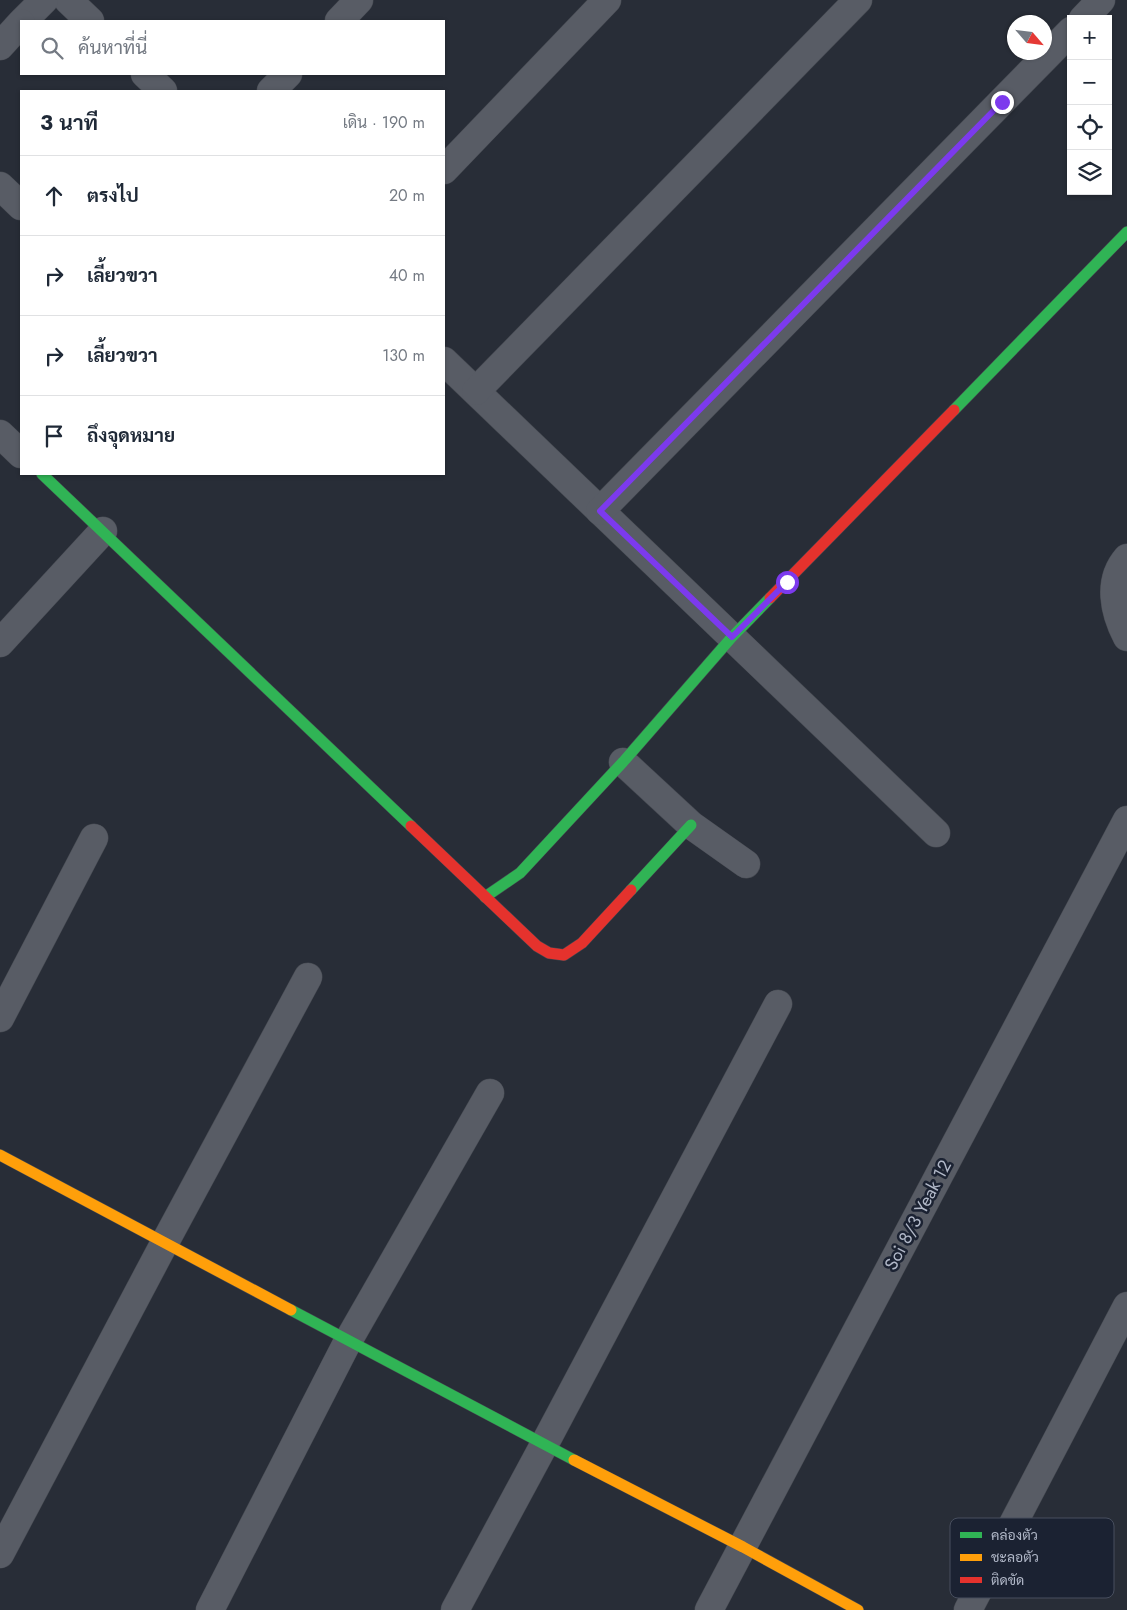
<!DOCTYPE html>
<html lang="th">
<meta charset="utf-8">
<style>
body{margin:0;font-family:Jost,Sarabun,sans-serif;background:#f6f6f7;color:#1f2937}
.controls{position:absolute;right:15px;top:15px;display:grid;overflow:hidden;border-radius:0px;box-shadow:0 1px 4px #0004}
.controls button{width:45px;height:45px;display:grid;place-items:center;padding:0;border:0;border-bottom:1px solid #e0e1e3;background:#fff;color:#1f2937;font:25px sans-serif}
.compass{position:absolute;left:1007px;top:15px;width:45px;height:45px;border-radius:50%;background:#fff;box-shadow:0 1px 4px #0004;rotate:118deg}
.stop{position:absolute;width:15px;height:15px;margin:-11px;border:4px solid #7c3aed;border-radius:50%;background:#fff}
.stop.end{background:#7c3aed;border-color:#fff;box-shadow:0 1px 5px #0008}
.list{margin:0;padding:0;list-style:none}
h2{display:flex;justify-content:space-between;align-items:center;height:65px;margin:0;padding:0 20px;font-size:21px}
h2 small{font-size:16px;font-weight:400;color:#747a83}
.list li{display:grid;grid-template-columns:32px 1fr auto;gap:15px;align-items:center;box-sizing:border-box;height:80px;padding:0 20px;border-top:1px solid #e0e1e3}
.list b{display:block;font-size:19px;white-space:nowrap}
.list em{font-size:16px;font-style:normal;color:#747a83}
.icon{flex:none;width:28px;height:28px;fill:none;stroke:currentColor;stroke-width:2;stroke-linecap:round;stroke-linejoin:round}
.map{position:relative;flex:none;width:1127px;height:1610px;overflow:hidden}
.search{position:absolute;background:#fff;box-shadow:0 1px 4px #0004;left:20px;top:20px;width:425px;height:55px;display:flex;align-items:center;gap:12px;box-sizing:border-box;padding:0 18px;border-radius:0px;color:#747a83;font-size:19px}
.panel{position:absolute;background:#fff;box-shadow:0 1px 4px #0004;left:20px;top:90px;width:425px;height:385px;border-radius:0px}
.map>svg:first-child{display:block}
</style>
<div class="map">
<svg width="1127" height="1610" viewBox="0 0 1127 1610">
<rect width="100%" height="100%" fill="#282d37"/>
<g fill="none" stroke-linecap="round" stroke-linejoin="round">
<g stroke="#444850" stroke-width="29">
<g id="street">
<polyline points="68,0 90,21"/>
<polyline points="1083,19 1101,0"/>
<polyline points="23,21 44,0"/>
<polyline points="339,21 359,0"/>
<polyline points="0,46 21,23"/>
<polyline points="145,74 163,91"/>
<polyline points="271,91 288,74"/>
<polyline points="444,170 607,0"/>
<polyline points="0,186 21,206"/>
<polyline points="444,361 936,833"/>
<polyline points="476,391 858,0"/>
<polyline points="0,434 21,454"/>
<polyline points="600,511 1071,31"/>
<path d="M1127 558C1107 581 1114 612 1127 637"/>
<polyline points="0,643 103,531"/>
<polyline points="623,762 691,825 746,864"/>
<polyline points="0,1018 94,838"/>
<polyline points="0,1554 164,1244 308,977"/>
<polyline points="210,1610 348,1341 490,1093"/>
<polyline points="455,1610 544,1445 778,1004"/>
<polyline points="709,1610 1127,820"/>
<polyline points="968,1610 1127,1306"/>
</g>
</g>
<g stroke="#444850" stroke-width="12">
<g id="fast">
<polyline points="954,410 1127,232"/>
<polyline points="42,474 411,826"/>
<polyline points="631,890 691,825"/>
<polyline points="485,897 520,873 623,762 732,637 770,598"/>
<polyline points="291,1310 574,1460"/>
</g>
</g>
<g stroke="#444850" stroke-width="12">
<g id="slow">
<polyline points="0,1155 291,1310"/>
<polyline points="574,1460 743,1547 858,1610"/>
</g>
</g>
<g stroke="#444850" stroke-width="12">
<g id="jam">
<polyline points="770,598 954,410"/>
<polyline points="411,826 537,946 549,953 564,955 582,943 631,890"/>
</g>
</g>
<use href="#street" stroke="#585c65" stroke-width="28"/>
<use href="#fast" stroke="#30b455" stroke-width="11"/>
<use href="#slow" stroke="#ff9f0a" stroke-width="11"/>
<use href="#jam" stroke="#e5322d" stroke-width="11"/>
</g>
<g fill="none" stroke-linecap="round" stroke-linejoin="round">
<polyline stroke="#7c3aed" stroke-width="6" points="787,582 732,637 600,511 1002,102"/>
</g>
<g text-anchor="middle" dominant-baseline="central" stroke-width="5" stroke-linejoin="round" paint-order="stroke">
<g font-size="18" fill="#b1b8c8" stroke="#1b2232">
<text transform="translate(918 1215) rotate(-62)">Soi 8/3 Yeak 12</text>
</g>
</g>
<rect x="950" y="1518" width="164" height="80" rx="8" fill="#1b2232" stroke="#484f5f" stroke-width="1"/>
<rect x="960" y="1532" width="22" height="6" fill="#30b455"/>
<rect x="960" y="1554" width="22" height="7" fill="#ff9f0a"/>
<rect x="960" y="1577" width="22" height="6" fill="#e5322d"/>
<g font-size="14" fill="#b1b8c8">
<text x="991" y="1540">คล่องตัว</text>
<text x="991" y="1562">ชะลอตัว</text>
<text x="991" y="1585">ติดขัด</text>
</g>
</svg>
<div class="controls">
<button>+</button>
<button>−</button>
<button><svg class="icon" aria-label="locate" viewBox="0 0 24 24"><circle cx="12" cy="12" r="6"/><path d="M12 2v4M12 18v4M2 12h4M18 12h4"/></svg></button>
<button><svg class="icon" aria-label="layers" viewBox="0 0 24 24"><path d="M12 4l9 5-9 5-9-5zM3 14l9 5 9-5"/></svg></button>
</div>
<svg class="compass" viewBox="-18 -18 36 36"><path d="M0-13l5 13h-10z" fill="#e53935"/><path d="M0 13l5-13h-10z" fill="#747a83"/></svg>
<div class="stop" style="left:787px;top:582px"></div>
<div class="stop end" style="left:1002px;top:102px"></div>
<div class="search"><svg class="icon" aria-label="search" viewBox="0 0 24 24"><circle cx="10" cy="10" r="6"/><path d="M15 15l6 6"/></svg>ค้นหาที่นี่</div>
<section class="panel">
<h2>3 นาที<small>เดิน · 190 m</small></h2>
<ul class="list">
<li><svg class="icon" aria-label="ahead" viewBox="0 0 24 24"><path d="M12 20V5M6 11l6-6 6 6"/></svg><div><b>ตรงไป</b></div><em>20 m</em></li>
<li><svg class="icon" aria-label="right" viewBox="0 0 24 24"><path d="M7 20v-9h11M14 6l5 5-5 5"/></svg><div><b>เลี้ยวขวา</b></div><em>40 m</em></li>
<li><svg class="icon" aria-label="right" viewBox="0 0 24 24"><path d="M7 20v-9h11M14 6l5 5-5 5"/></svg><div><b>เลี้ยวขวา</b></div><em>130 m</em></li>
<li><svg class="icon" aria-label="arrive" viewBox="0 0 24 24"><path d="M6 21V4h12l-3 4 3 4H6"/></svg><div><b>ถึงจุดหมาย</b></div></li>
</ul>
</section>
</div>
